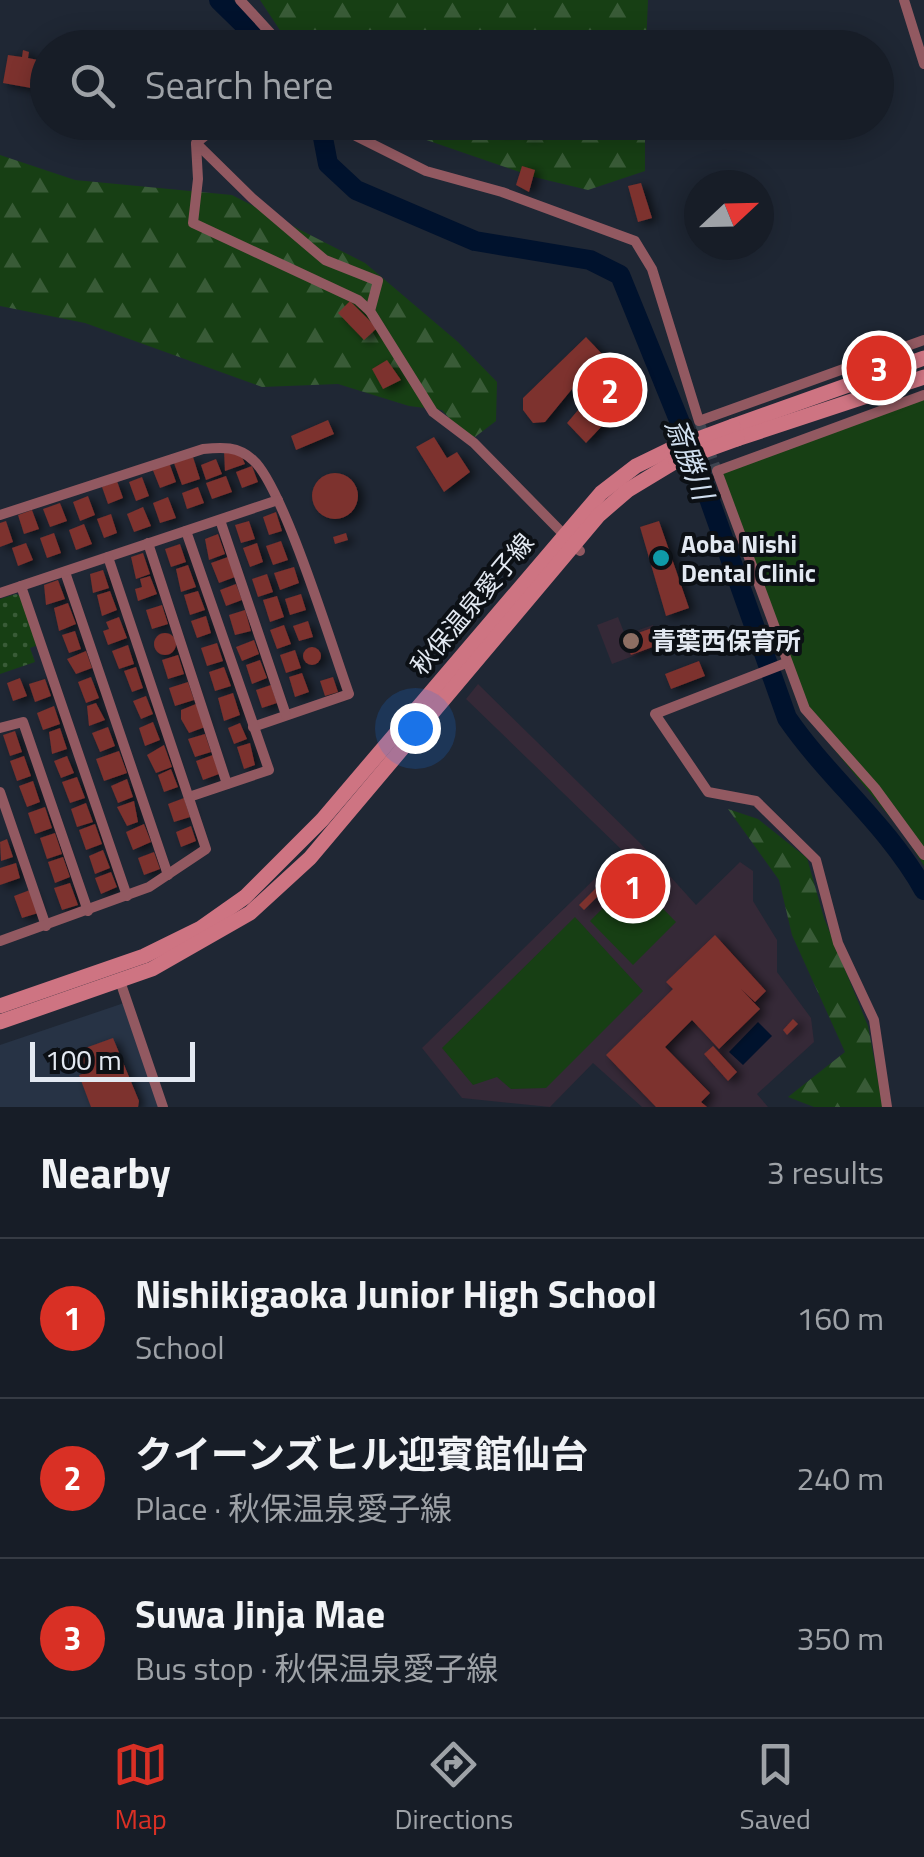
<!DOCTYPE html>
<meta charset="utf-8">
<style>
body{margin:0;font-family:"Titillium Web","Noto Sans JP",sans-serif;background:#20262f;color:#f1f3f6}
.compass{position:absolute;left:684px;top:170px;width:90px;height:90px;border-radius:50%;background:#171d27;box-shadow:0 5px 25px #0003;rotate:68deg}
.scale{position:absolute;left:30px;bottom:25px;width:165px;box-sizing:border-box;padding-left:10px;border:5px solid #e3e9f2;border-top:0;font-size:28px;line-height:35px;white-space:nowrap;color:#e3e9f2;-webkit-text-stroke:8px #0c1015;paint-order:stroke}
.you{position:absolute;left:415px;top:728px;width:35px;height:35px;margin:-25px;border:8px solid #fff;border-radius:50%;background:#1a73e8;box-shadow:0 0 0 15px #1a73e833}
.badge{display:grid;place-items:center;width:65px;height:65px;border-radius:50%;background:#d93025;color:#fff;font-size:32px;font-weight:700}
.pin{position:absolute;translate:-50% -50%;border:5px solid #fff;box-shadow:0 2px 10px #0006}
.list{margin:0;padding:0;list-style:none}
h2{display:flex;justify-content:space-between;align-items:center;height:130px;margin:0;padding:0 40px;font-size:42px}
h2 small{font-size:32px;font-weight:400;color:#9ea2a7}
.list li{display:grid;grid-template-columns:65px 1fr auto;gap:30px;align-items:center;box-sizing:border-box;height:160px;padding:0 40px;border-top:2px solid #363b44}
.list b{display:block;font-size:38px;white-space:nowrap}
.list p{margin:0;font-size:32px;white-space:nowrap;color:#9ea2a7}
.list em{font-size:32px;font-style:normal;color:#9ea2a7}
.icon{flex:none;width:55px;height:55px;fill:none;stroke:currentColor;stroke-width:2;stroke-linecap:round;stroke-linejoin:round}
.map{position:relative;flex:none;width:924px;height:1107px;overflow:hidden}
.search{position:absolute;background:#171d27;box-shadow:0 5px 25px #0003;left:30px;right:30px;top:30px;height:110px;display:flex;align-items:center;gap:25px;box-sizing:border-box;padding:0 35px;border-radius:55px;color:#9ea2a7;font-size:38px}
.sheet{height:610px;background:#171d27}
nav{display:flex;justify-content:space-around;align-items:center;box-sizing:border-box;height:140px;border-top:2px solid #363b44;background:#171d27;font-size:28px;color:#9ea2a7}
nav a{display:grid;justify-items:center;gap:5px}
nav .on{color:#d93025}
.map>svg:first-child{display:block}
</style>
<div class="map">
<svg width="924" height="1107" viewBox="0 0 924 1107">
<defs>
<pattern id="forest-firs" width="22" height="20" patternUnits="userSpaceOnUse" patternTransform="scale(2.5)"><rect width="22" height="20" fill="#173f14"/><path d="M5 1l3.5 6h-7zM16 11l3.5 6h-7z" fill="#395b37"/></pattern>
<pattern id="park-dots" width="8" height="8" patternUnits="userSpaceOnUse" patternTransform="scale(2.5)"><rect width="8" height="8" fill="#173f14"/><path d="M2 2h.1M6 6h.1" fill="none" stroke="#395b37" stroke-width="1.8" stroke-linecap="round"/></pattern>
<filter id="shadow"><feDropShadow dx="5.5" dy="3" stdDeviation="5" flood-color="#0009"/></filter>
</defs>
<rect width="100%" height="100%" fill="#1f2734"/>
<polygon fill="#273345" points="127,1002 163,1107 0,1107 0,1045"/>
<g fill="#352937">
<polygon points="618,617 625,635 653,625 660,646 612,664 597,625"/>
<polygon points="478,684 640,843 696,905 740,862 753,871 753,901 777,940 777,972 811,1018 814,1042 757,1094 768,1107 642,1107 593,1063 550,1107 462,1098 422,1048 623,851 466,699"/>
</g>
<g fill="#173f14">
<polygon points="924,395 924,866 903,833 799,707 717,471"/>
<polygon points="633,878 676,922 633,965 590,921"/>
<polygon points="575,917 643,991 546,1088 511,1089 497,1077 473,1085 442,1048"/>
</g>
<g fill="url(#forest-firs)">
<polygon points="260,0 648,0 646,47 291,47"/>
<polygon points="377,123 645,123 645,171 588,190 534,177"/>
<polygon points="0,155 75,180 232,195 365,263 458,342 497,382 496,421 475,437 463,434 442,410 409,406 338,384 262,387 85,323 0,306"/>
<polygon points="728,809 758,819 807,858 824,918 868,1026 883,1107 814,1107 788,1097 845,1052 792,935 779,880"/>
</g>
<polygon fill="url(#park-dots)" points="16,594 22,597 38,645 30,648 35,662 0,674 0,599"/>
<polygon fill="#00122d" points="758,1022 772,1036 743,1065 729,1052"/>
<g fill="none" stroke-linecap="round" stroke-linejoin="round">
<g stroke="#00122d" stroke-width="20">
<polyline points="219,0 268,48"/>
<path d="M320 122 328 164 356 190 475 241 590 260 620 275 696 462 787 718C829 779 887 824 924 890"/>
</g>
</g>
<g fill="#7d312d" filter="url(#shadow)">
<polygon points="156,37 165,48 143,48"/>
<polygon points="23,50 29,52 28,58 48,62 48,91 3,83 8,55 22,57"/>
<polygon points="461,122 484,122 485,123 464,130"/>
<polygon points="495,122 518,122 519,128 498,131"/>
<polygon points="533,122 537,133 526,137 522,125"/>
<polygon points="522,166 535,170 529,192 516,185"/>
<polygon points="641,183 652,218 638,222 628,186"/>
<polygon points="350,301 377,328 364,340 338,313"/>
<polygon points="586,337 636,390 586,443 567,423 590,396 577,383 545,422 533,423 523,410 523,398"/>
<polygon points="387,360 401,380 383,389 372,369"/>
<polygon points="328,420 334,434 296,450 291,436"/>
<polygon points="434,437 447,458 457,452 470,472 444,492 416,447"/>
<polygon points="224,451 241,455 245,464 225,471"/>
<polygon points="193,457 200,479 182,485 174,463"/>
<polygon points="216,459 222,474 206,480 201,465"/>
<polygon points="169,462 176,482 160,488 152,468"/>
<polygon points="252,466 258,482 242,488 236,472"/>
<circle cx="335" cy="496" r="23"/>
<polygon points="226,476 232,492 212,499 206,483"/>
<polygon points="142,477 149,496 136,501 129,482"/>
<polygon points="117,481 123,498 108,504 102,487"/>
<polygon points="198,487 204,503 187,509 182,493"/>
<polygon points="88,496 95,515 80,521 73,502"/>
<polygon points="168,497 176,518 160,523 153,503"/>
<polygon points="60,503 67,521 50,527 43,509"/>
<polygon points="143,507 151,526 134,532 127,514"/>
<polygon points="32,510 39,529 24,534 18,515"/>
<polygon points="276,512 282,531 269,535 263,517"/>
<polygon points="111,514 117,533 104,538 97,519"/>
<polygon points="6,521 13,542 0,547 0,523"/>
<polygon points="249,521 255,539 241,543 235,525"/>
<polygon points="659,521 689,608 666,616 640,527"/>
<polygon points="84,524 92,544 76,550 69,530"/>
<polygon points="54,533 61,553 47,558 40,538"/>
<polygon points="346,533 348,540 335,544 333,537"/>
<polygon points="218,534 225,554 209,560 205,539"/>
<polygon points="281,541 288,560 273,565 266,546"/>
<polygon points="26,543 33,560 18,566 12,548"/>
<polygon points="257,543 263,562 250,567 243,548"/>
<polygon points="180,544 186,562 171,567 165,549"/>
<polygon points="143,553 150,574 136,579 131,557"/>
<polygon points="228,557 235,577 219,583 211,563"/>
<polygon points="188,565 196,587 181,592 176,569"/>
<polygon points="294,567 299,583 280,590 274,573"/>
<polygon points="103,570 109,588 93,593 90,574"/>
<polygon points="267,574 273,592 258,597 252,579"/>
<polygon points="150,576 157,594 138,601 135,589 142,587 140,579"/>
<polygon points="58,580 65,599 46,605 44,585"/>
<polygon points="236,584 242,600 226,606 220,590"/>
<polygon points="110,591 117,610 102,616 97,595"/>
<polygon points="198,591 205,610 190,615 184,595"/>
<polygon points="301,594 306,610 290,615 285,599"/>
<polygon points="277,596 284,617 270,622 263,600"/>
<polygon points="68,603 76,624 59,631 54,608"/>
<polygon points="162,605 168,624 152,629 146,610"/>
<polygon points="245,610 251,631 235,635 229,615"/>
<polygon points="206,616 211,633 197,638 191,621"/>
<polygon points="119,617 127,638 108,645 103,631 109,629 106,622"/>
<polygon points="308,621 313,637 299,641 293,626"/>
<polygon points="284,625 291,644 277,649 270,630"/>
<polygon points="652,628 658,645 631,655 624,638"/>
<polygon points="75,631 81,649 69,653 62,635"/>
<circle cx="165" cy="644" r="11"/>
<polygon points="254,640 259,654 242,661 236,647"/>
<polygon points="217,643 223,661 207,666 201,648"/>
<polygon points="128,645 134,664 119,669 112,651"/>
<circle cx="312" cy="656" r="9"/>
<polygon points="295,650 301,668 286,673 280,655"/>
<polygon points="86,651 92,668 76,674 67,659"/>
<polygon points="178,655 184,674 168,679 162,660"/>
<polygon points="260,660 267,678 252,684 246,665"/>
<polygon points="699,661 705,676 671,689 665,674"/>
<polygon points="136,667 143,688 132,692 124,671"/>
<polygon points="224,667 231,686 215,691 209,672"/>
<polygon points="302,673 309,692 295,697 289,677"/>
<polygon points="91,677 99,698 86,703 78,682"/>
<polygon points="333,677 338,692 325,696 320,681"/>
<polygon points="20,678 27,696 13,701 7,683"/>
<polygon points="45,679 51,696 35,702 29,684"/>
<polygon points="188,682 194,700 175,706 169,688"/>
<polygon points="271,685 277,703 262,708 256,690"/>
<polygon points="233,693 240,715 224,721 218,698"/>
<polygon points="146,696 153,714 141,719 133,701"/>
<polygon points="96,703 105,720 89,726 87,706"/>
<polygon points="196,704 205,727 189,733 181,719 181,710"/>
<polygon points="54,706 60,724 43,730 37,713"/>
<polygon points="153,722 160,740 145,746 139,728"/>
<polygon points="240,723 247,739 234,744 228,728"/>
<polygon points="108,727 115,746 100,752 92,733"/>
<polygon points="60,728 67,749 52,754 49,732"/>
<polygon points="15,731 22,752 10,756 3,735"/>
<polygon points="205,734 211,752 195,757 188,739"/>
<polygon points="250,743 255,765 244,769 237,747"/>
<polygon points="164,745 172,767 156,773 147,755"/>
<polygon points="119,751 127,773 104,781 96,759"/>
<polygon points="213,755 219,774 203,780 196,761"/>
<polygon points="24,756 31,776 17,781 10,761"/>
<polygon points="67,756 74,773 61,778 54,761"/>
<polygon points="171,769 178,787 164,792 158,775"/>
<polygon points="77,777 85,798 70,803 62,782"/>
<polygon points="127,779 133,797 118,803 111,786"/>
<polygon points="33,781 40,802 27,807 19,786"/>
<polygon points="184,798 190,817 174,822 168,804"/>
<polygon points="134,801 138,822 127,826 117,807"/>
<polygon points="86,803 93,822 77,827 71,809"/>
<polygon points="45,807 52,828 35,834 28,813"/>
<polygon points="95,824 102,844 86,850 79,830"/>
<polygon points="144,824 151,842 133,850 126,832"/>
<polygon points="191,826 196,841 181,847 176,832"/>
<polygon points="55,833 62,854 47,859 40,838"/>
<polygon points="7,839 13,857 1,861 0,842"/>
<polygon points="103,850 110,868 95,874 89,856"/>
<polygon points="154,852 160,869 144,875 138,858"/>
<polygon points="63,857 70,877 55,883 48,862"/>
<polygon points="16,863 20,878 0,885 0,868"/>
<polygon points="619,865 624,870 584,910 579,905"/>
<polygon points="111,872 117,887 101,894 95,878"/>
<polygon points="70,883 78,905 62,910 54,888"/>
<polygon points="30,890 38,913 22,918 14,896"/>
<polygon points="715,935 766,991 755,1002 741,989 760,1009 719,1049 692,1020 665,1047 710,1093 701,1102 707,1107 656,1107 606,1055 673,989 666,982"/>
<polygon points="793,1019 798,1024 787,1035 783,1030"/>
<polygon points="113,1038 139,1101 138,1107 91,1107 79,1075 85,1073 77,1051"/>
<polygon points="713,1046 737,1072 728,1081 704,1054"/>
</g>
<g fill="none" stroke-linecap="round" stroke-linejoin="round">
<polyline stroke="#3c4450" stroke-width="10" stroke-dasharray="10 5" stroke-linecap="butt" points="699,421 717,471"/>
<g stroke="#925961" stroke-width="10">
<polyline points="240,0 284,48"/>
<polyline points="904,0 924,64"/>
<polyline points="222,122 196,143 252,198 325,260 378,281 370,311 433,412 474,443 580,551"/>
<polyline points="345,122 356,136 426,171 502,192 635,241 652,269 699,421 924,340"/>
<polyline points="196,144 198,179 193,223 358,300 370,311"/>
<polyline points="924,395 717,471 805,709 875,788 924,855"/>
<path d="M0 515 203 449C222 447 238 446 253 460 283 486 332 647 349 694L253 727"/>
<polyline points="220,520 286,715"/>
<polyline points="186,531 269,770 189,797"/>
<polyline points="148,543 227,784"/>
<polyline points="65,572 168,875"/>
<polyline points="21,586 127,896"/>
<polyline points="0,593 278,500"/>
<polyline points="786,663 655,714 708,792 756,801 816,860 838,943 874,1020 887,1107"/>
<polyline points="0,728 23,722 88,911"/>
<polyline points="0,792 46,926"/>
<polyline points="0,941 149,887 206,849 108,557"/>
<polyline points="120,981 163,1107"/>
</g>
<g stroke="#ce7482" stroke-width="15">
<polyline points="733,426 924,358"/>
<polyline points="737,439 924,377"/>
<polyline points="0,1006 144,956 201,928 245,897 322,820 601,493 636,466 671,449"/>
<polyline points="0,1022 152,969 250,913 310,858 599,515 628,490 676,461"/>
</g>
<g stroke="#ce7482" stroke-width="15">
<polyline points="671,449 733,426"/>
<polyline points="676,461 737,439"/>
</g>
</g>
<circle fill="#0f9aa8" stroke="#0c1015" stroke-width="4" cx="661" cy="558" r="10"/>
<circle fill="#8d6e63" stroke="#0c1015" stroke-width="4" cx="631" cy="641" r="10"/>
<g text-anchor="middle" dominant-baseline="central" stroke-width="8" stroke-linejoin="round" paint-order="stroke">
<g font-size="25" font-weight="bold" fill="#e3e9f2" stroke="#0c1015" text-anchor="start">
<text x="681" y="544">Aoba Nishi<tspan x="681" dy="29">Dental Clinic</tspan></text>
<text x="651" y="641">青葉西保育所</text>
</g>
<g font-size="25" fill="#e3e9f2" stroke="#0c1015">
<text transform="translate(472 604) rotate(-50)">秋保温泉愛子線</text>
</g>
<g font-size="28" font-style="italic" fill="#d0deee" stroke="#0c1015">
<text transform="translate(690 459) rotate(69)">斎勝川</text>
</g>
</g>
</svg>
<svg class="compass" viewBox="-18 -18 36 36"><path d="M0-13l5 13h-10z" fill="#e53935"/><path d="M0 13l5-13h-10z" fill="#9ea2a7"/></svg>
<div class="scale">100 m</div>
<div class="you"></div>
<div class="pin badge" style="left:633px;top:886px">1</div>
<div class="pin badge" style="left:610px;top:390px">2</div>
<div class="pin badge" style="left:879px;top:368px">3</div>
<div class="search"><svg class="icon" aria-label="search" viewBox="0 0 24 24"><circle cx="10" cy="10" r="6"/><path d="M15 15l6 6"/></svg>Search here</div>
</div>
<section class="sheet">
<h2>Nearby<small>3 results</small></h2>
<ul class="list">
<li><span class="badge">1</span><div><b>Nishikigaoka Junior High School</b><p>School</p></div><em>160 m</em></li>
<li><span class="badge">2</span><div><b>クイーンズヒル迎賓館仙台</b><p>Place · 秋保温泉愛子線</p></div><em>240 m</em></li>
<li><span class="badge">3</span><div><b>Suwa Jinja Mae</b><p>Bus stop · 秋保温泉愛子線</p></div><em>350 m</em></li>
</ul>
</section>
<nav>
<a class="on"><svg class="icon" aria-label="map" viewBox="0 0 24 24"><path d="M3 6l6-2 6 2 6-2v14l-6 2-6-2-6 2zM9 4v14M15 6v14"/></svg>Map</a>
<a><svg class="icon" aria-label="directions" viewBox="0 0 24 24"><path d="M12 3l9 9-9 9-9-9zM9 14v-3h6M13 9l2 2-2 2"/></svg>Directions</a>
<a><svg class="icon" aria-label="saved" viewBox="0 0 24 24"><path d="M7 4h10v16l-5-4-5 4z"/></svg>Saved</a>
</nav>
